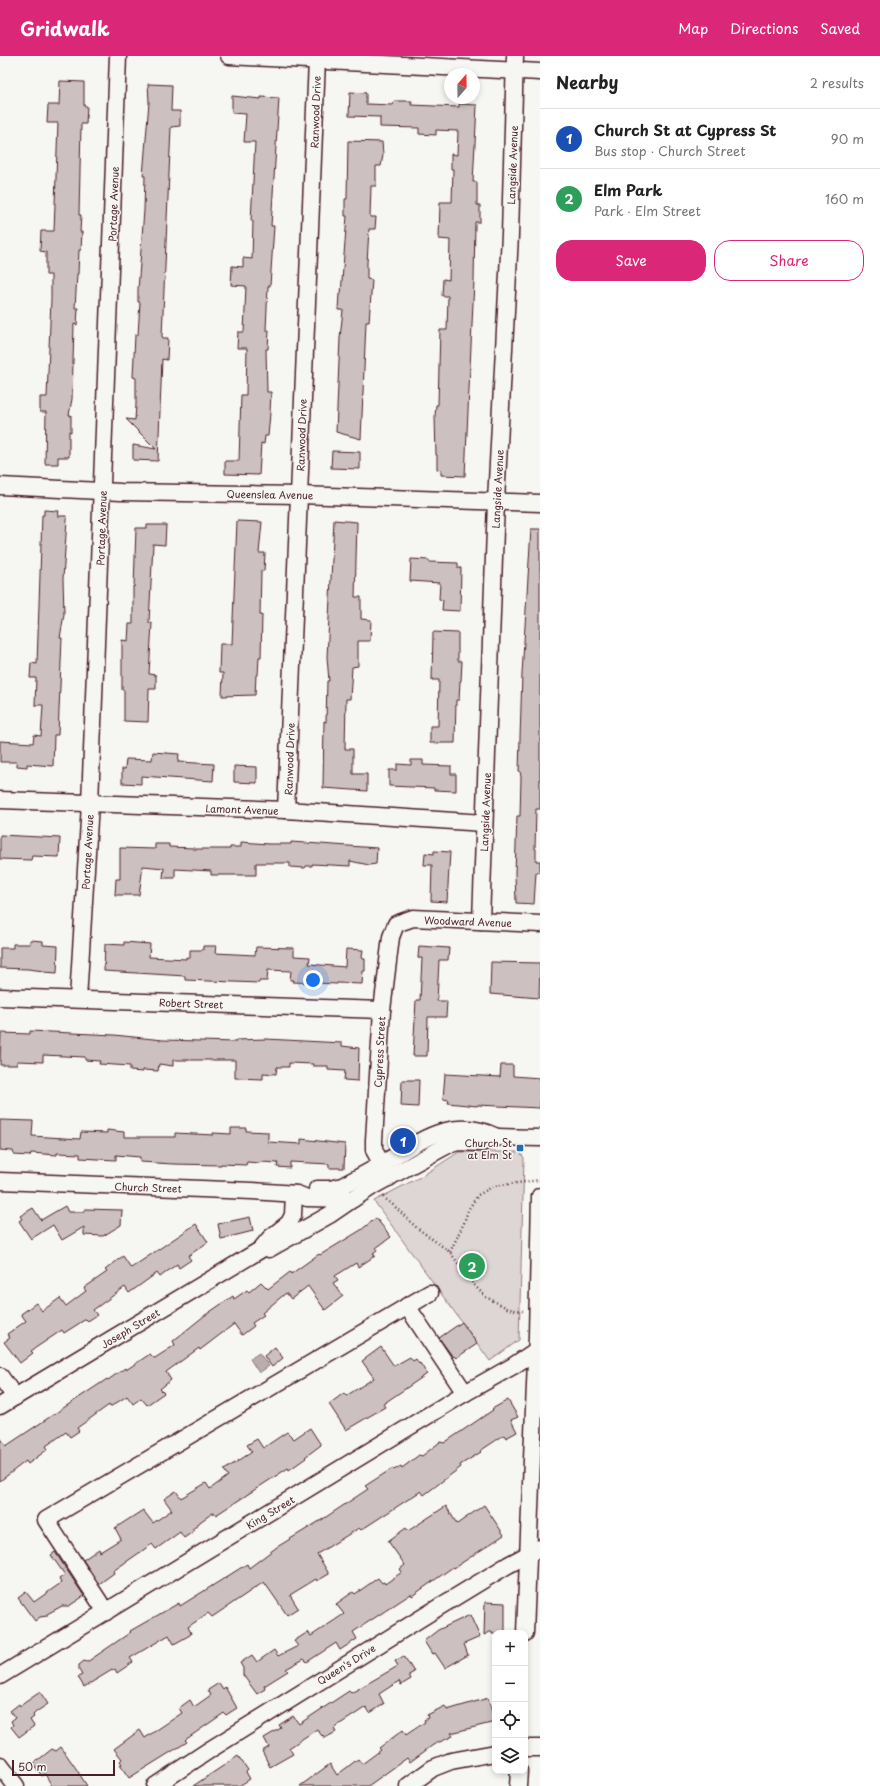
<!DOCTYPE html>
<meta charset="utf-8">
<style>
body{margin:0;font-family:"Playpen Sans",sans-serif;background:#f6f6f6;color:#222}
.controls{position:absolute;right:12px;bottom:12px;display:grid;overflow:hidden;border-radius:8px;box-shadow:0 2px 6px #0003}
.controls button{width:36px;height:36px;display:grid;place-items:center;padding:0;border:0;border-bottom:1px solid #e0e0e0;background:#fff;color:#222;font:20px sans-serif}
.compass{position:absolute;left:444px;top:12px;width:36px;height:36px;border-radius:50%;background:#fff;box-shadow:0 2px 6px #0003;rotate:20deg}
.scale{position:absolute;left:12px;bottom:10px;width:103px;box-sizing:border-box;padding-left:4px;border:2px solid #4a1f2b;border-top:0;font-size:11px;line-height:14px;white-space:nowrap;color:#4a1f2b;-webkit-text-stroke:3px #f6f6f2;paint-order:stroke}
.you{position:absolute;left:313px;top:924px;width:14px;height:14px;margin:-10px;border:3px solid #fff;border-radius:50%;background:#1a73e8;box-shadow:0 0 0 6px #1a73e833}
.badge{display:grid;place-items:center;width:26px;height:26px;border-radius:50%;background:#db2777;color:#fff;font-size:13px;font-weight:700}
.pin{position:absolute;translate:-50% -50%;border:2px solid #fff;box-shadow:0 1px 4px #0006}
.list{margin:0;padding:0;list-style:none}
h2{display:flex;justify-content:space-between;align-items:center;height:52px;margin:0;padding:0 16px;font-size:17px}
h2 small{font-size:13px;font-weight:400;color:#767676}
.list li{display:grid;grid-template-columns:26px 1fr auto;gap:12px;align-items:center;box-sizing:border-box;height:60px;padding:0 16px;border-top:1px solid #e0e0e0}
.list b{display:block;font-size:15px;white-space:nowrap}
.list p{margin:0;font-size:13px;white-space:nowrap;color:#767676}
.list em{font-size:13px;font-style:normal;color:#767676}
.actions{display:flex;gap:8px;padding:12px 16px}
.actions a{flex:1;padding:9px 0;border:1px solid #db2777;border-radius:16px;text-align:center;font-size:14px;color:#db2777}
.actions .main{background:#db2777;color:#fff}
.icon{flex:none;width:22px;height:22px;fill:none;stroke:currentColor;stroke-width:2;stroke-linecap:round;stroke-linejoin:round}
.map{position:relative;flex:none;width:540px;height:1730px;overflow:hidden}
header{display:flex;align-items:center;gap:24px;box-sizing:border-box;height:56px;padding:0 20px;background:#db2777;color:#fff}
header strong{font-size:19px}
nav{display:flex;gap:22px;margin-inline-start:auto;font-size:14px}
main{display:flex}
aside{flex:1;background:#fff}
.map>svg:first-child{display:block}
</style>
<header>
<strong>Gridwalk</strong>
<nav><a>Map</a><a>Directions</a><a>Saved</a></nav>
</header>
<main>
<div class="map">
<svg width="540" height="1730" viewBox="0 0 540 1730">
<rect width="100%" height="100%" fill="#f6f6f2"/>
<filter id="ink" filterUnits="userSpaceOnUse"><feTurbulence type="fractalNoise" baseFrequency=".025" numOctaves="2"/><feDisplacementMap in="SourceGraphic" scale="8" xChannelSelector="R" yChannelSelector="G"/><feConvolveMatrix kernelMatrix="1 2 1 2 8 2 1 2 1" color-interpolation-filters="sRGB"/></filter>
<g filter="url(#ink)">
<polygon fill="#ddd6d5" stroke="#947a80" points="459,1096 520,1096 524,1102 519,1284 490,1305 374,1145 422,1120"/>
<polygon fill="#bbadae" stroke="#8e747a" points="259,1297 269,1310 259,1317 250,1303"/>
<g fill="#ccc1c0" stroke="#4a1f2b">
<polygon points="60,25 84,26 84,50 87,50 86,68 81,68 79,159 81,159 80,176 82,176 81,194 79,194 78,218 77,218 75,252 78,252 77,269 74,268 72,343 69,359 71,359 71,376 69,375 69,401 58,401 58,408 45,408 46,356 40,356 40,341 47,341 51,243 51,219 46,219 46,196 40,195 41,175 54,175 58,67 47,67 48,49 59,49"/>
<polygon points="148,28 172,29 171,55 180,55 180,70 171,71 162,280 163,282 168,282 167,304 162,303 158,405 133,404 133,389 156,393 126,363 135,364 136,348 136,322 133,321 135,279 138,279 140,246 138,246 138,234 144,154 145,120 143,120 149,46"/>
<polygon points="350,36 366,37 366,48 393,49 394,45 412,45 411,49 459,51 459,48 477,49 473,126 477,126 477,149 480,149 480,166 475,166 474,225 465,420 441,419 441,414 437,413 437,399 436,399 435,360 436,349 438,349 440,274 447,274 448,240 442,240 443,223 449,224 450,184 439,183 440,146 452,146 453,113 451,113 451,98 457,99 458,75 436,74 436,79 419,78 419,72 380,71 380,61 349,60"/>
<polygon points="232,40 261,43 261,41 279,42 271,170 274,170 270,230 268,230 266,274 269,274 268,293 266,293 267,336 271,336 270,357 268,380 265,380 264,388 261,387 259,419 225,418 225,405 239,405 241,339 246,339 247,292 237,292 238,276 244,276 246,230 231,229 232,210 243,211 243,202 252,203 253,165 251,165 255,86 244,86 246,58 232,57"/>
<polygon points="348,85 382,86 383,99 381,110 376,110 376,130 371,130 370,161 376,161 375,173 369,173 367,207 367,223 372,224 369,266 366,266 361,383 336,376 340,282 343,254 338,254 339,238 341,238 347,160 345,160 345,143 347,143"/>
<polygon points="332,395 360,396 360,413 331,412"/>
<polygon points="44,454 59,455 58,460 66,460 67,464 63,523 64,558 60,582 62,582 58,679 54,679 53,710 27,708 27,711 17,710 17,706 0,706 0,685 33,687 34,679 41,680 43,649 35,649 36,622 30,622 31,607 37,608 42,459 44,459"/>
<polygon points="334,464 357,466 355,541 361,541 361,563 371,564 370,585 358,585 358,610 352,611 350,643 346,643 345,693 353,693 353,718 367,718 367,735 323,732 324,665 326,666 327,625 329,625 327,601"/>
<polygon points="237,465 262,466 259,497 265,497 264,515 261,515 260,559 262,559 261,601 259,601 258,619 256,619 255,639 222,640 223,617 219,617 220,588 232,588"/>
<polygon points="147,469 166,469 165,489 153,488 149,567 152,567 149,618 156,619 156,633 149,633 148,666 124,665 124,634 122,634 122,584 128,585 129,568 133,568 133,530 134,531 136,472 147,472"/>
<polygon points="531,473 540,473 540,753 536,753 535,793 536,793 536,805 540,805 540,816 536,816 534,848 516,847 515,817 517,760 520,760 521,721 520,715 519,715 522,618"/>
<polygon points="411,503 429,504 429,506 458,507 458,512 461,512 460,555 442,554 443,544 439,543 440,527 410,525"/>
<polygon points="433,576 458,577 458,605 462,605 461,625 460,625 459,644 456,644 455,687 430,687 430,670 438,670 439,624 432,624"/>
<polygon points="153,696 179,698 178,706 214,708 213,725 141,720 141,728 122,727 122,713 125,713 126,703 152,704"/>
<polygon points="411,704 423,704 423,709 451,710 451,718 456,718 456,735 434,734 434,732 389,730 389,714 397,714 397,708 411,709"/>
<polygon points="234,710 257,711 257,727 234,726"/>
<polygon points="0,779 60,782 59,801 32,800 31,804 0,803"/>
<polygon points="241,786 269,788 291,788 291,786 377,792 376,808 369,809 350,805 350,810 312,808 312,810 306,810 305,812 290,811 290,807 256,807 256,819 211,819 211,815 175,813 175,822 163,822 164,812 143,810 139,839 115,839 116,823 120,823 120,792 155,793 155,788 169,788 169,791 194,792 193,793 230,793 230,791 241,791"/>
<polygon points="434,795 450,796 447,846 431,845 432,809 424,809 425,797 434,798"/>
<polygon points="30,884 43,885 43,889 58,890 57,917 44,916 44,915 28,913 0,912 0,892 13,892 13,888 30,888"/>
<polygon points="124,886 150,888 149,901 186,903 186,901 190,902 190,894 203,894 203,890 216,890 215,897 255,899 256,891 294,892 294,900 310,901 309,908 345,911 346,893 363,894 362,901 363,903 365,903 365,915 363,915 362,928 337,927 337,928 293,926 294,924 290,924 291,915 268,914 267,925 259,925 259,927 185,924 185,920 104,915 105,888 124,889"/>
<polygon points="419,890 449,892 448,904 439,904 437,945 447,945 446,961 428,961 427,1000 413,1000 416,944 420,944 422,902 418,902"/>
<polygon points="491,906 540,907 539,942 490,938"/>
<polygon points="30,975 114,979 163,984 236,986 236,984 266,983 342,987 342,990 359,992 358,1025 344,1024 345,1015 328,1014 328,1010 313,1010 313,1008 289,1007 289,1011 277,1011 276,1018 263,1017 263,1023 235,1022 235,1004 173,1004 173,1010 159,1008 158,1015 143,1014 143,1016 130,1015 130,1010 99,1008 100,1005 85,1004 85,1001 43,999 43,1006 17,1005 17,1009 0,1009 1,977 30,978"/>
<polygon points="501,1009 513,1009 513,1020 540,1022 540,1052 477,1049 477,1050 448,1047 449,1044 443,1043 445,1018 500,1021"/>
<polygon points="402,1024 419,1024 418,1051 401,1050"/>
<polygon points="0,1064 33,1065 32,1080 80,1083 81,1076 107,1077 107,1074 124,1076 124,1081 175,1081 175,1077 213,1079 213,1077 231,1078 231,1072 246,1072 246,1075 268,1076 268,1086 301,1088 301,1083 345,1088 344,1112 329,1112 329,1108 290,1106 290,1112 277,1111 278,1107 261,1106 259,1107 247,1106 246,1109 221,1108 221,1109 173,1108 140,1106 140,1101 116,1099 116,1104 80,1102 80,1098 57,1097 57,1099 31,1097 30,1100 14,1099 13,1095 0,1094"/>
<polygon points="65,1150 68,1156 85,1156 85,1153 122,1154 121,1169 103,1180 84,1179 84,1171 62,1184 53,1169 31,1183 19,1165 22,1163 20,1160 33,1152 41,1164"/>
<polygon points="250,1161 253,1175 221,1183 218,1168"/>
<polygon points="376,1162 391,1181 376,1192 377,1194 373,1197 375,1200 358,1211 356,1207 335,1220 338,1224 333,1227 343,1240 325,1254 308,1230 291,1243 286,1237 262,1257 264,1259 252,1267 254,1270 242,1279 234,1268 200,1294 199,1292 166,1316 171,1324 160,1333 164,1337 147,1349 141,1342 133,1348 127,1340 110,1351 109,1349 77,1372 79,1375 70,1381 66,1376 46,1390 48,1393 28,1408 26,1405 0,1425 0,1381 6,1390 107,1323 108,1324 125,1312 126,1314 150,1298 154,1302 155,1302 175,1289 173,1285 204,1260 233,1240 234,1243 247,1234 249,1236 261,1226 268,1233 290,1216 291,1218 319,1198 320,1199 361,1174"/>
<polygon points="196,1168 208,1186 188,1200 191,1204 179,1212 177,1208 160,1221 157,1217 129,1237 125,1231 93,1254 97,1259 88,1265 86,1263 64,1277 62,1274 31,1295 33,1297 20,1307 4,1286 10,1282 7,1278 26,1265 21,1258 36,1247 42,1255 60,1242 66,1250 86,1235 84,1232 107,1216 105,1214 123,1200 131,1212"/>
<polygon points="462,1266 477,1288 456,1302 454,1300 453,1301 439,1282"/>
<polygon points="275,1291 283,1302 272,1311 264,1300"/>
<polygon points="381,1291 394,1310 410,1301 413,1305 416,1303 419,1308 420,1307 427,1318 383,1348 385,1351 346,1374 329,1348 344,1337 346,1340 374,1322 362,1305"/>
<polygon points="508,1344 518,1361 511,1364 517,1376 506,1382 504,1379 480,1395 481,1396 460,1409 461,1411 424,1439 421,1435 361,1474 359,1472 317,1498 329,1518 317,1525 316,1523 290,1539 298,1552 287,1559 264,1526 212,1561 208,1557 188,1571 191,1577 190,1579 174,1588 169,1579 130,1602 133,1606 117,1617 115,1613 112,1615 112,1614 84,1631 78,1621 82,1619 79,1614 79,1609 84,1605 87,1606 131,1576 130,1575 179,1547 180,1550 247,1508 249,1512 277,1491 323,1463 368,1433 365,1430 393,1412 394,1414 401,1410 402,1412 419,1399 422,1400 440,1386 444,1387 493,1354 492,1353"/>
<polygon points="310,1372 321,1389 305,1401 306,1402 289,1414 288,1412 216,1459 214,1456 197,1468 197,1470 192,1473 194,1475 184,1482 180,1476 156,1493 152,1488 113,1515 114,1517 99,1528 83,1504 99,1493 100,1496 121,1483 115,1472 143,1454 153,1467 172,1454 164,1443 176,1435 181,1442 206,1427 210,1433 228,1420 224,1414 252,1396 247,1389 257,1383 263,1392 287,1376 294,1383"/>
<polygon points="484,1449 504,1479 454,1512 453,1511 412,1540 411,1538 353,1576 357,1583 340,1594 336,1587 307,1606 304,1603 286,1613 288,1615 264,1630 265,1633 257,1638 243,1619 243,1612 240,1607 252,1599 257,1606 274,1594 278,1600 298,1590 294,1585 308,1576 311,1580 344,1558 336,1548 353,1536 355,1538 378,1522 382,1527 384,1526 385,1528 402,1516 400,1513 405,1509 388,1485 406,1472 408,1475 446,1450 457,1468"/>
<polygon points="55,1496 84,1540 69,1550 62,1550 47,1558 47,1560 40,1561 35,1565 18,1542 26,1536 34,1546 61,1527 59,1523 65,1519 51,1499"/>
<polygon points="485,1546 505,1547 505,1577 492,1577 492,1575 484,1579"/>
<polygon points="470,1559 480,1581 464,1588 468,1599 445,1612 435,1597 432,1598 424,1585 438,1574"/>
<polygon points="404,1600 414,1616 409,1619 411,1623 401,1629 399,1625 379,1638 384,1648 370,1657 366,1651 337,1670 334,1673 336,1676 325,1682 323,1679 322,1680 317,1673 289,1692 293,1698 270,1711 262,1695 269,1691 264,1682 281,1672 279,1669 293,1660 299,1668 349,1635 351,1637 398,1610 395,1605"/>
<polygon points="219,1627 223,1633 225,1631 237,1652 226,1659 224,1657 185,1684 187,1686 129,1722 120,1709 122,1708 120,1705 122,1703 114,1693 140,1674 145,1682 182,1657 179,1652 190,1644 194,1651 211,1639 208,1634"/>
<polygon points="40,1636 48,1648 36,1656 33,1659 34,1661 30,1664 34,1670 19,1681 11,1671 13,1669 11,1665 15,1662 10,1655 19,1648 20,1650"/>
<polygon points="488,1642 495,1666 451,1677 453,1680 433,1689 410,1706 407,1702 368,1730 300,1730 330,1708 337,1719 358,1703 362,1708 381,1694 379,1692 403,1674 406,1679 425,1666 424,1664 428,1662 427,1659 445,1650 447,1654"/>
<polygon points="61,1691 75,1711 87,1730 52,1730 45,1718 42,1720 33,1708 52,1693 56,1695"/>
<polygon points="238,1700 248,1714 246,1716 250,1723 239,1730 193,1730"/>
</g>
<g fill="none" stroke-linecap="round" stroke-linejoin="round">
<g stroke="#4a1f2b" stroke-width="19">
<g id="minor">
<polyline points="229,0 540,16"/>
<polyline points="0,430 121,436 299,439 540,447"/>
<polyline points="0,744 286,754 484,767"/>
<polyline points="286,754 317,4"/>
<polyline points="481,865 496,445 510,179 515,0"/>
<polyline points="0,941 382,954"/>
<polyline points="78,943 90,748 118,0"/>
<polyline points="389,1122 374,1094 374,1084 382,954 391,881 396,868 413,862 540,868"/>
<polyline points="0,1125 252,1135 297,1138 307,1142 353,1143 373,1130 448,1089 458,1086 481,1087 497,1081 540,1082"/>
<path d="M317 1133H330L342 1130C355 1123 369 1116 382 1108 420 1085 452 1059 497 1081"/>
<polyline points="269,1193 331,1158 353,1143"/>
<polyline points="407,1250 465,1337"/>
<polyline points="0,1320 15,1341"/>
<polyline points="0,1350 260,1194 270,1182 289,1167 293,1159 294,1138"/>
<polyline points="106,1556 46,1464 430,1237"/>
<polyline points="525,1577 537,1279 540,1140"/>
<polyline points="0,1620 465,1337 513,1310 540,1292"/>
<polyline points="525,1692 540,1692"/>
<polyline points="0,1709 16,1730"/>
<polyline points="155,1730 211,1693 439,1551 508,1509 540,1492"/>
<polyline points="408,1730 433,1712 451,1705 495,1697"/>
<polyline points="518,1730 519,1715"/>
</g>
</g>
<g stroke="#4a1f2b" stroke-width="2.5" stroke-dasharray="1 3" stroke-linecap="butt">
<polyline points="383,1141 392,1148 417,1172 450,1196 474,1229 486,1241 509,1253 523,1255"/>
<polyline points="450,1196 464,1167 468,1154 478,1139 494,1130 540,1124"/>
</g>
<use href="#minor" stroke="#f6f6f2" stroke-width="16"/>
</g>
</g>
<rect fill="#1f6fb2" stroke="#f6f6f2" stroke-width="1.5" x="516" y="1088" width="8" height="8" rx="2"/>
<g text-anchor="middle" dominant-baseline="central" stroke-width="3" stroke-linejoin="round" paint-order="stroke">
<g font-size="10" fill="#4a1f2b" stroke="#f6f6f2">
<text transform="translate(315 56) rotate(-88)">Ranwood Drive</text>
<text transform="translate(512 109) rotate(-88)">Langside Avenue</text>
<text transform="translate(113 148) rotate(-88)">Portage Avenue</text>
<text transform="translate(301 379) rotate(-88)">Ranwood Drive</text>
<text transform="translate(497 433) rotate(-87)">Langside Avenue</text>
<text transform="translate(270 438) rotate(1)">Queenslea Avenue</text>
<text transform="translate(101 472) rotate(-88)">Portage Avenue</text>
<text transform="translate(289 703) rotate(-88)">Ranwood Drive</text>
<text transform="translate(242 753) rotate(2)">Lamont Avenue</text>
<text transform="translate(485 756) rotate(-88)">Langside Avenue</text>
<text transform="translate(87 796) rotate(-87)">Portage Avenue</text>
<text transform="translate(468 865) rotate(2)">Woodward Avenue</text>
<text transform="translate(191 947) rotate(2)">Robert Street</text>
<text transform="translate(379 996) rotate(-87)">Cypress Street</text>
<text transform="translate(148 1131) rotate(2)">Church Street</text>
<text transform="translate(130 1272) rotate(-31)">Joseph Street</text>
<text transform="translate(270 1456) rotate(-31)">King Street</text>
<text transform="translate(346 1608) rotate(-32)">Queen's Drive</text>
</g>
<g font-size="10" fill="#4a1f2b" stroke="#f6f6f2" text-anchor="end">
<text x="512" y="1086">Church St<tspan x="512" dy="12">at Elm St</tspan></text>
</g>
</g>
</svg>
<div class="controls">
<button>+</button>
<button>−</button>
<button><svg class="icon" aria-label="locate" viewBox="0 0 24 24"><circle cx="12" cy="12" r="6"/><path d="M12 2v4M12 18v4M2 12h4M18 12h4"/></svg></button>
<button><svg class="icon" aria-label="layers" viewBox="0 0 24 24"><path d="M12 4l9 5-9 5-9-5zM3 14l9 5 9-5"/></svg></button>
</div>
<svg class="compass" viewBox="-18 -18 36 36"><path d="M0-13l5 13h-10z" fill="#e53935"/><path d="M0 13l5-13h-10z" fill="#767676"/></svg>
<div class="scale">50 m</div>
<div class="you"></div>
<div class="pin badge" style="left:403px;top:1085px;background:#1a4fb4">1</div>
<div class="pin badge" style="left:472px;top:1210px;background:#2e9e5b">2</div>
</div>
<aside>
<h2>Nearby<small>2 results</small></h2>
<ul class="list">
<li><span class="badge" style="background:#1a4fb4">1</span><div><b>Church St at Cypress St</b><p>Bus stop · Church Street</p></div><em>90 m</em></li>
<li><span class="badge" style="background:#2e9e5b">2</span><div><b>Elm Park</b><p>Park · Elm Street</p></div><em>160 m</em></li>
</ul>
<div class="actions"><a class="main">Save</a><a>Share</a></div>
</aside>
</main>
